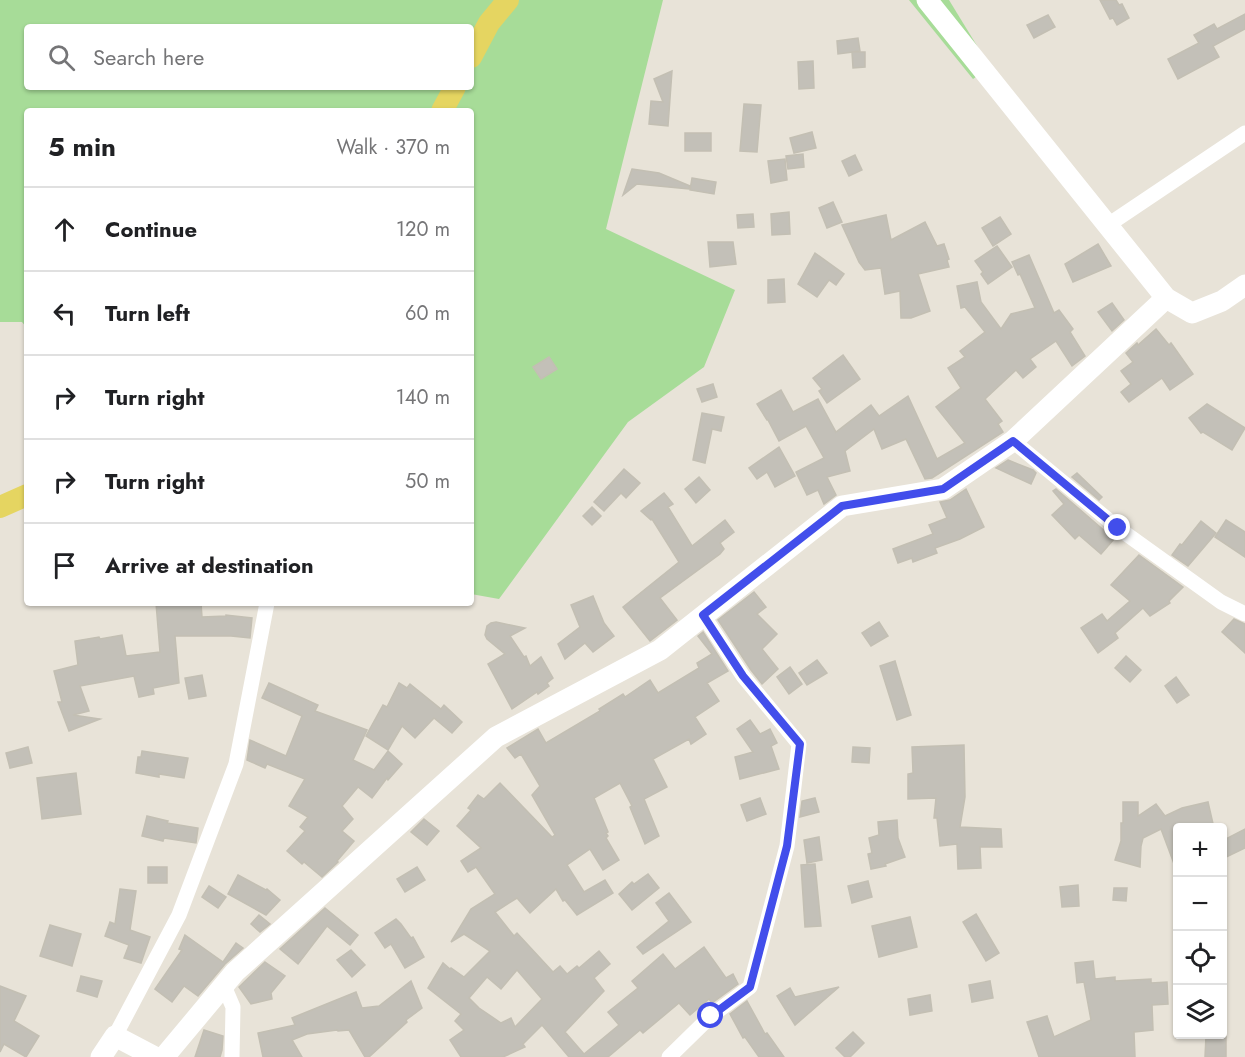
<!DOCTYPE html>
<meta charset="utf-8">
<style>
body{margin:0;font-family:Jost,sans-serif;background:#f2f2f2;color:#202124}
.controls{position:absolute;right:18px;bottom:18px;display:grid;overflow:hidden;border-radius:6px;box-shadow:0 2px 4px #0004}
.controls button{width:54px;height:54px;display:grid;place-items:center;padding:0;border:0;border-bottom:2px solid #e0e0e0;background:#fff;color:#202124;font:30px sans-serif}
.stop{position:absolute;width:18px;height:18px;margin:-14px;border:4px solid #424eeb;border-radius:50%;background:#fff}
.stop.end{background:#424eeb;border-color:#fff;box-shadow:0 2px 6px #0008}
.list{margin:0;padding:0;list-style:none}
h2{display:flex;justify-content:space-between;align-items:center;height:78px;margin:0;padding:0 24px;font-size:26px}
h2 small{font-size:20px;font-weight:400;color:#757577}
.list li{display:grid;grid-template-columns:39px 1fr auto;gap:18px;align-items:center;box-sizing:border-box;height:84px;padding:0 24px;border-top:2px solid #e0e0e0}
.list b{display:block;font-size:22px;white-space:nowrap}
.list em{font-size:20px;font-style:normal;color:#757577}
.icon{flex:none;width:33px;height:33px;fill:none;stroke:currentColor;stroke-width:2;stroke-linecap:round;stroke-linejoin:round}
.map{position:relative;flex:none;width:1245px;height:1057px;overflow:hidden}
.search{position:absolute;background:#fff;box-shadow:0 2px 4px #0004;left:24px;top:24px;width:450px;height:66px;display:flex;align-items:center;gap:15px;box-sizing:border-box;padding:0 21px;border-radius:6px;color:#757577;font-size:22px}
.panel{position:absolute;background:#fff;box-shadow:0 2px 4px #0004;left:24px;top:108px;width:450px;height:498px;border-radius:6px}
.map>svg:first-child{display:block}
</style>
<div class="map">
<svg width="1245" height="1057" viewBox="0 0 1245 1057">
<rect width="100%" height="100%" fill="#e8e3d8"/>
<g fill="#a7dc98" fill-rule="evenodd">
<path d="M0 0H663L606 229 735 290 704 367 628 422 499 599 471 594V111H27V328L22 322H0ZM27 27H471V87H27Z"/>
<polygon points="909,0 949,0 990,67 973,79"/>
</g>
<g fill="#c3c0b8" stroke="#c3bfb3" stroke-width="1.5" fill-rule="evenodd">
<polygon points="1100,0 1116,0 1119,5 1122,4 1129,18 1117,25 1113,18 1110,19"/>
<polygon points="1245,14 1245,29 1213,46 1219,57 1178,79 1168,59 1199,43 1194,35 1214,24 1217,29"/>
<polygon points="1048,15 1055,27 1034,38 1027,25"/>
<polygon points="858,38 860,51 838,54 837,41"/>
<polygon points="852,52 865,52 865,67 853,68"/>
<polygon points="813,61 814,88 799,89 798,62"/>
<polygon points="672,71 668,126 649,124 651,101 663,102 654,79"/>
<polygon points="744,104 761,105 757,152 740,151"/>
<polygon points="812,132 816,148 794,153 790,138"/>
<rect x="685" y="133" width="26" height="18"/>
<polygon points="803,154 804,167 788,169 786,156"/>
<polygon points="855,155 862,170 849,176 842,161"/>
<polygon points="785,159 787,180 771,183 768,161"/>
<polygon points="632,169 659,173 690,186 689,189 637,184 623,195"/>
<polygon points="692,178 716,182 714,194 690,190"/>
<polygon points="833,202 842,222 827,228 819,208"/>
<polygon points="789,212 790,234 772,235 771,214"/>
<polygon points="753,214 754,227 738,228 737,215"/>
<polygon points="886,215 891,240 925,222 937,246 944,244 949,259 947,260 949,267 918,274 930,311 911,318 901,318 900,291 885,294 881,268 865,270 859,262 842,225"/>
<polygon points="1000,217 1011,234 993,246 982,228"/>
<polygon points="708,242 733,242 736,264 710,267"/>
<polygon points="1098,244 1111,266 1073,282 1065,264"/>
<polygon points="997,246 1012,267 988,284 981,274 983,272 975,261"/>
<polygon points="815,253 844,274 836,285 829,280 817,297 798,284"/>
<polygon points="1029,255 1054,313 1059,310 1073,329 1070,332 1085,356 1072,366 1056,341 1030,359 1036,367 1023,378 1016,370 985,399 1002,421 998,424 1003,432 932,478 925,479 906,439 882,449 874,429 845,451 850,471 827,477 836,495 824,504 818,490 807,495 796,472 824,458 806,426 779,441 768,420 767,420 757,404 781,390 793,412 818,399 836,432 871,405 879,416 908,396 937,459 965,443 936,407 961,388 948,368 965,357 960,351 985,332 965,307 961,308 957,286 977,282 981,302 1001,329 1011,314 1035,308 1020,274 1018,275 1012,262"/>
<polygon points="784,279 785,302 768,303 768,280"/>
<polygon points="1112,303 1124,320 1112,331 1098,312"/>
<polygon points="1156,329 1169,345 1171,343 1193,374 1170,390 1162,378 1129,402 1121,392 1131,384 1121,371 1133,362 1126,353 1137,343 1138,345"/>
<polygon points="843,355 860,379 827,403 819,391 822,389 813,378"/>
<polygon points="549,357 557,369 541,379 533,367"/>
<polygon points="713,384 717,397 702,402 697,389"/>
<polygon points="1207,404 1245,428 1232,450 1203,432 1201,433 1189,418"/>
<polygon points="702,413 724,417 721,431 712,429 705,463 693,460"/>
<polygon points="779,447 795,476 775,487 767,472 757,479 749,468"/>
<polygon points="1008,460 1033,470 1036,473 1031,484 996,468"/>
<polygon points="624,469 640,483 626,498 621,493 604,511 594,502"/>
<polygon points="1077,473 1102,497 1099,500 1072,477"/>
<polygon points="699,477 710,490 696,503 685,489"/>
<polygon points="966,489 984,527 960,539 935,548 937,553 913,562 912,558 898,563 893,549 933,534 929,525 947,518 940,502 950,500"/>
<polygon points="1056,489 1114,539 1101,554 1079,535 1075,539 1052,515 1064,504 1053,491"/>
<polygon points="664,493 673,504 668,507 692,546 725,520 734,532 720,543 724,549 720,554 660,598 677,620 650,641 623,607 679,562 652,519 651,520 641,511"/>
<polygon points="592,507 601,516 592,525 583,516"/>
<polygon points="1226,520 1245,532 1245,557 1215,537"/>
<polygon points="1201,521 1216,533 1188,566 1172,555 1180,544 1182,545"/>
<polygon points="1139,555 1183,587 1169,601 1170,603 1150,616 1143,608 1115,633 1118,638 1098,653 1081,628 1102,614 1107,621 1130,601 1111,585"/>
<polygon points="754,592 766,607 757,614 777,634 762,649 778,669 762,684 751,670 718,620"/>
<polygon points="593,596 604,623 614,636 593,652 585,643 565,659 558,644 580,627 571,605"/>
<polygon points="156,603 201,603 202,617 226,616 226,615 252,618 250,638 231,636 175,636 179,683 153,688 154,694 139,697 134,676 80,686 89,711 73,715 100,719 69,731 58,702 62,702 54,671 78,665 75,641 99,637 100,639 122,635 126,656 160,652"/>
<polygon points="1234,619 1245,624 1245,653 1222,632"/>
<polygon points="496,622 525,628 510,636 524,657 526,656 530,666 541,657 553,678 547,683 549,686 538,694 537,692 512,709 488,664 505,654 487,639 485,635 487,626 491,623"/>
<polygon points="879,622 888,636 871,646 862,633"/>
<path d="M703 632 728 671 707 683 719 701 695 717 706 734 691 744 689 739 653 759 667 787 644 799 659 836 645 844 630 807 632 806 620 783 594 798 608 832 606 833 608 836 606 838 619 860 603 870 590 849 567 865 584 892 605 880 613 893 577 915 565 900 563 901 556 889 530 913 517 898 495 912 514 936 517 933 553 972 560 966 567 974 577 966 579 968 599 951 610 964 594 978 604 991 565 1032 584 1054 619 1025 608 1012 638 988 632 981 663 954 675 969 704 947 726 978 733 974 738 984 712 1003 709 999 690 1015 679 1003 643 1033 640 1030 608 1057H569L542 1025 523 1044 525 1047 503 1057H461L450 1040 464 1030 455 1021 461 1014 428 988 443 963 450 969 451 968 464 977 490 951 464 934 451 942 471 909 495 894 476 867 468 872 461 861 481 848 457 826 471 810 468 808 478 795 484 799 500 783 552 837 555 835 532 795 540 786 521 754 515 758 507 748 538 729 546 743 600 711 599 709 623 694 625 697 650 680 658 693 699 668 697 663 712 654 698 636ZM517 970 542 999 515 1027 511 1018 501 1023 479 1008 469 998 487 977 501 989Z"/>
<polygon points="1126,656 1141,670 1130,682 1115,668"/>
<polygon points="817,660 827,673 807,685 799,673"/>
<polygon points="895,661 911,715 897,720 880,666"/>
<polygon points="790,667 802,684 789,694 777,677"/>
<polygon points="202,675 206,696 189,699 185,678"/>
<polygon points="1176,677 1189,695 1177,703 1165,686"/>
<polygon points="269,683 318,705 315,711 367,730 353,760 374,770 388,751 402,764 388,780 387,778 372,798 358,787 342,806 353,819 342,831 354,841 337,861 338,862 322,877 304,862 302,864 287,851 305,831 300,827 308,817 289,806 305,779 267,764 265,768 247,760 250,740 286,756 302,716 262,698"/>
<polygon points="399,683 407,688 410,684 441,709 444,705 462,722 452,733 434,718 415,738 402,726 388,750 366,736 383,705 387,707"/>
<polygon points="750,720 760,734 770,729 777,743 771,746 779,769 740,779 735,757 753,752 737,729"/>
<polygon points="964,745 965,797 960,827 1001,829 1002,847 980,847 981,868 958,869 957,844 940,846 937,818 934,818 936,798 908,799 908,774 913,773 912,747"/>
<polygon points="28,747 32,763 10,768 6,753"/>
<polygon points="853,747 870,748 869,763 852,762"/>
<polygon points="142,751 188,758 184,778 159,774 159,777 136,773 138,757 141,757"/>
<polygon points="76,773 81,814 42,819 37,778"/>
<polygon points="760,798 766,814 747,821 741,805"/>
<polygon points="815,798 819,812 800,817 802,801"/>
<polygon points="1123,802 1138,802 1138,816 1156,804 1165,816 1182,808 1208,802 1214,828 1178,828 1178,869 1176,869 1161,829 1143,838 1141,846 1140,867 1115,860 1121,841 1121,823 1123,823"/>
<polygon points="147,816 168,821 167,823 198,828 196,843 164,838 163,841 142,836"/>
<polygon points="424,819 439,831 427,845 411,832"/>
<polygon points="897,820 898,838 905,857 885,864 886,866 871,869 868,854 872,853 869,838 879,835 878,822"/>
<polygon points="1245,829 1245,848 1222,859 1222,841"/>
<polygon points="819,837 822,860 807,863 804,840"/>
<polygon points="815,864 821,926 805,927 801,865"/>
<rect x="148" y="867" width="19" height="16"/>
<polygon points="417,867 425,880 405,892 397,879"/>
<polygon points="648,874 659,888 632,910 619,894 632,882 634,884"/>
<polygon points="238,875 266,890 267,889 280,900 266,915 228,894"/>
<polygon points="868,881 872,897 852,903 848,886"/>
<polygon points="1078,885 1079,906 1062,907 1060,887"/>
<polygon points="209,886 226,897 218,908 202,897"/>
<polygon points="1114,888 1127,888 1126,901 1113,900"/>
<polygon points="120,889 136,891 130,930 150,937 141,963 124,958 129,945 105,936 110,922 115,924"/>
<polygon points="669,893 691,922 643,954 637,947 669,921 656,903"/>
<polygon points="325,908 358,935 350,945 327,926 298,964 280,949"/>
<polygon points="976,914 999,953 986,961 963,922"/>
<polygon points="259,915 270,924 260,932 251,924"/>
<polygon points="910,917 917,947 879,957 872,926"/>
<polygon points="396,919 401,924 411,938 413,937 424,957 405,968 391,944 385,948 375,933"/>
<polygon points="50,925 81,934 72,966 40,956"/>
<polygon points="185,935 223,962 236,943 243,948 225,964 198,996 184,986 172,1002 155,989 182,950 179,949"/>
<polygon points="351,950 365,965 352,977 337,960"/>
<polygon points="1093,961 1095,979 1115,977 1115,981 1151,979 1151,983 1167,982 1168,1004 1152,1005 1153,1030 1134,1032 1135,1057 1039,1057 1027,1022 1047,1016 1054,1037 1091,1020 1084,982 1077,983 1075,963"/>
<polygon points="265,962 285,976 271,993 272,999 251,1004 239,987"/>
<polygon points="81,976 102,981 97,997 77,991"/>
<polygon points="411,981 422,1008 406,1020 407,1022 369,1057 365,1057 349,1030 338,1031 337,1030 307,1034 292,1040 302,1057 263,1057 258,1033 295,1025 292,1018 356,992 362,1008 379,1006"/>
<polygon points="990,981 993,998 972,1002 969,985"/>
<polygon points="0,986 26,996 14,1021 39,1036 26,1057 4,1044 0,1052"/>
<polygon points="839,987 795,1025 777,996 790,988 795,997"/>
<polygon points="930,995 932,1011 910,1015 908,999"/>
<polygon points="747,1001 765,1034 767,1033 784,1057 759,1057 745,1037 743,1038 730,1014"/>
<polygon points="204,1030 223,1036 222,1050 220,1057 195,1057"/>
<polygon points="853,1032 864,1043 850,1057 845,1057 836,1048"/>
<polygon points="1206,1036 1226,1037 1226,1057 1205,1057"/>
</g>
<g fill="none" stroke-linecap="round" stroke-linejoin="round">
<g stroke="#fff" stroke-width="15">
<polyline points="1108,225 1245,133"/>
<polyline points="1013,441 1118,528 1221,602 1245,614"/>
<polyline points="224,986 233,1007 232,1057"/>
<polyline points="115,1036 179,915 236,764 267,603"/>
<polyline points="669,1057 711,1016 750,987 787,846 799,744 743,676 703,615"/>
</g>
<g stroke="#fff" stroke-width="21">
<polyline points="927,0 1166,298 1192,313 1222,301 1245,285"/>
<polyline points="101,1057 115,1036 155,1057"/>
<polyline points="164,1057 235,972 496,737 660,650 842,506 943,489 1013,441 1166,298"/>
</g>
<g stroke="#e5d561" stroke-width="22">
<polyline points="471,57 489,23 508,0"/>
<polyline points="442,111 455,87"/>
<polyline points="0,507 27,495"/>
</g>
</g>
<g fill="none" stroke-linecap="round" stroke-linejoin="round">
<polyline stroke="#424eeb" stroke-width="8" points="711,1016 750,987 787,846 800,744 743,676 703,615 842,506 943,489 1013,441 1118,528"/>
</g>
</svg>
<div class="controls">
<button>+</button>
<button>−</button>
<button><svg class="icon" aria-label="locate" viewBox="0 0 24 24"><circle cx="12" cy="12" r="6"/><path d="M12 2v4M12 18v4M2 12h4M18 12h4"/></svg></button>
<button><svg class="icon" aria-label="layers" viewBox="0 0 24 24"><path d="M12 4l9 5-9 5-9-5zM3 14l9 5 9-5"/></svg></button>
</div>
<div class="stop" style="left:711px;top:1016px"></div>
<div class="stop end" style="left:1118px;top:528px"></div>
<div class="search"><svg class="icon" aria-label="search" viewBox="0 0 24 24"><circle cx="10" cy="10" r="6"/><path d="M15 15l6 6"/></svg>Search here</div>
<section class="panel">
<h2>5 min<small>Walk · 370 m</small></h2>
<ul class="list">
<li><svg class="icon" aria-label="ahead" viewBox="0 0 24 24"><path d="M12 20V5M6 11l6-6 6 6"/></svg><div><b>Continue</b></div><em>120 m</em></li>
<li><svg class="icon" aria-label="left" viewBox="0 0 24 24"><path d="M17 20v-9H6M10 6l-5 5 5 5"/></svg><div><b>Turn left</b></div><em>60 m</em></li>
<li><svg class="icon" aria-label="right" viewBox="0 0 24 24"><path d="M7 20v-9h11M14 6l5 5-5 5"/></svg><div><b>Turn right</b></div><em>140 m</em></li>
<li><svg class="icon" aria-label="right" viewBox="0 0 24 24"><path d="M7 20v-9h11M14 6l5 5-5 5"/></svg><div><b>Turn right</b></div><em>50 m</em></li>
<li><svg class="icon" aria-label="arrive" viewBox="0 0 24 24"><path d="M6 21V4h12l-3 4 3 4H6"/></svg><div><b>Arrive at destination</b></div></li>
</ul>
</section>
</div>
